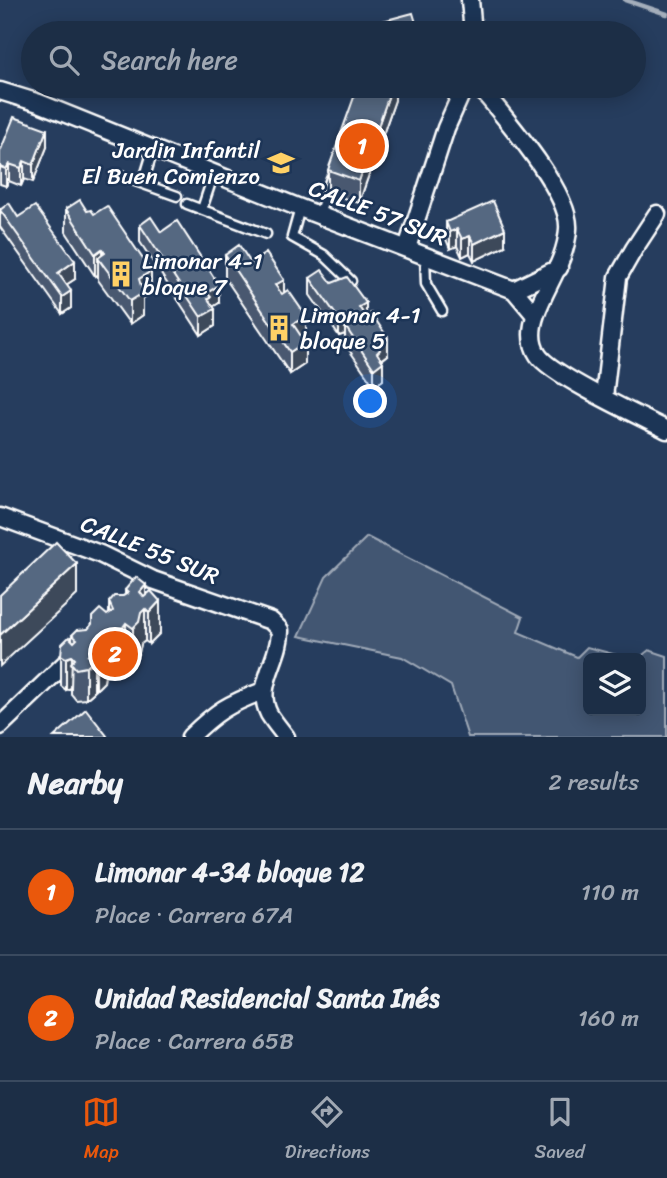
<!DOCTYPE html>
<meta charset="utf-8">
<style>
body{margin:0;font-family:Sriracha,sans-serif;background:#25364d;color:#f1f3f6}
.controls{position:absolute;right:21px;bottom:21px;display:grid;overflow:hidden;border-radius:10px;box-shadow:0 4px 18px #0003}
.controls button{width:63px;height:63px;display:grid;place-items:center;padding:0;border:0;border-bottom:2px solid #3a4a5f;background:#1c2e46;color:#f1f3f6;font:35px sans-serif}
.you{position:absolute;left:371px;top:402px;width:24px;height:24px;margin:-18px;border:5px solid #fff;border-radius:50%;background:#1a73e8;box-shadow:0 0 0 10px #1a73e833}
.badge{display:grid;place-items:center;width:46px;height:46px;border-radius:50%;background:#ea580c;color:#fff;font-size:23px;font-weight:700}
.pin{position:absolute;translate:-50% -50%;border:4px solid #fff;box-shadow:0 2px 7px #0006}
.list{margin:0;padding:0;list-style:none}
h2{display:flex;justify-content:space-between;align-items:center;height:91px;margin:0;padding:0 28px;font-size:30px}
h2 small{font-size:23px;font-weight:400;color:#a0a8b3}
.list li{display:grid;grid-template-columns:46px 1fr auto;gap:21px;align-items:center;box-sizing:border-box;height:126px;padding:0 28px;border-top:2px solid #3a4a5f}
.list b{display:block;font-size:26px;white-space:nowrap}
.list p{margin:0;font-size:23px;white-space:nowrap;color:#a0a8b3}
.list em{font-size:23px;font-style:normal;color:#a0a8b3}
.icon{flex:none;width:38px;height:38px;fill:none;stroke:currentColor;stroke-width:2;stroke-linecap:round;stroke-linejoin:round}
.map{position:relative;flex:none;width:667px;height:737px;overflow:hidden}
.search{position:absolute;background:#1c2e46;box-shadow:0 4px 18px #0003;left:21px;right:21px;top:21px;height:77px;display:flex;align-items:center;gap:18px;box-sizing:border-box;padding:0 24px;border-radius:38px;color:#a0a8b3;font-size:26px}
.sheet{height:343px;background:#1c2e46}
nav{display:flex;justify-content:space-around;align-items:center;box-sizing:border-box;height:98px;border-top:2px solid #3a4a5f;background:#1c2e46;font-size:19px;color:#a0a8b3}
nav a{display:grid;justify-items:center;gap:4px}
nav .on{color:#ea580c}
.map>svg:first-child{display:block}
</style>
<div class="map">
<svg width="667" height="737" viewBox="0 0 667 737">
<rect width="100%" height="100%" fill="#263d5e"/>
<filter id="ink" filterUnits="userSpaceOnUse"><feTurbulence type="fractalNoise" baseFrequency=".0143" numOctaves="2"/><feDisplacementMap in="SourceGraphic" scale="14" xChannelSelector="R" yChannelSelector="G"/><feConvolveMatrix kernelMatrix="1 2 1 2 8 2 1 2 1" color-interpolation-filters="sRGB"/></filter>
<g filter="url(#ink)">
<polygon fill="#425672" stroke="#a0aab8" stroke-width="2" points="367,537 523,617 518,632 577,657 587,647 628,658 588,658 588,711 641,711 641,658 639,658 649,650 667,656 667,737 468,737 451,686 402,657 299,636 326,577"/>
<g fill="none" stroke-linecap="round" stroke-linejoin="round">
<polyline stroke="#a4aebb" stroke-width="4.5" points="625,0 667,14"/>
<g stroke="#fff" stroke-width="13">
<g id="service">
<polyline points="118,175 177,196"/>
<polyline points="143,183 153,150"/>
<polyline points="187,204 266,234"/>
<polyline points="300,208 292,237 324,255 351,281"/>
<polyline points="202,209 214,173"/>
<polyline points="319,215 331,178"/>
<polyline points="425,256 426,284 442,311"/>
</g>
</g>
<g stroke="#fff" stroke-width="21">
<g id="minor">
<polyline points="470,0 473,33"/>
<polyline points="0,91 39,103 300,208 514,290 535,315"/>
<path d="M407 248 446 128 462 92 472 88 482 90C505 118 571 193 568 229 566 261 546 285 536 314 531 328 530 343 538 355 551 375 641 417 667 430"/>
<polyline points="514,290 559,268"/>
<polyline points="604,397 618,277 634,249 657,214"/>
<path d="M0 517 100 554 153 580 271 621 280 630C281 659 254 685 269 714 274 722 280 729 286 737"/>
<polyline points="0,726 74,655"/>
<path d="M190 737C217 711 228 704 263 691"/>
</g>
</g>
<use href="#service" stroke="#1d3557" stroke-width="8"/>
<use href="#minor" stroke="#1d3557" stroke-width="16"/>
</g>
<g fill="#49596f" stroke="#fff" stroke-width="2">
<polygon points="395,86 395,100 359,203 328,193 328,170"/>
<polygon points="47,147 33,182 24,179 21,186 9,181 6,186 0,184 0,152"/>
<polygon points="0,209 18,217 75,279 66,285 71,308 62,314 0,227"/>
<polygon points="66,209 151,294 143,298 143,315 130,324 98,280 98,275 95,276 66,232"/>
<polygon points="446,222 505,246 474,261 470,253 462,257 457,246 450,249 446,239"/>
<polygon points="140,225 161,232 219,303 213,306 215,326 201,335 140,242"/>
<polygon points="225,255 251,263 284,293 306,338 304,339 305,364 290,374 225,278"/>
<polygon points="310,278 332,283 366,317 388,355 382,360 383,380 374,386 345,344 345,334 339,336 310,295"/>
<polygon points="125,590 146,595 160,633 149,644 145,641 141,644 139,653 133,659 126,655 125,657 125,665 119,670 105,675 104,682 96,690 94,688 94,692 86,699 76,700 71,694 71,688 66,690 61,686 61,655 72,640 72,635 88,629 109,614 109,602 125,595"/>
</g>
<g fill="#3c485a" stroke="#fff" stroke-width="2">
<polygon points="392,86 395,86 395,100 359,203 359,181"/>
<polygon points="47,129 47,147 33,182 33,165"/>
<polygon points="24,161 24,179 21,186 21,168"/>
<polygon points="9,164 9,181 6,186 6,169"/>
<polygon points="457,229 457,246 450,249 450,232"/>
<polygon points="505,229 505,246 474,261 474,244"/>
<polygon points="470,236 470,253 462,257 462,239"/>
<polygon points="102,249 102,264 98,258 98,275 95,276 95,254"/>
<polygon points="75,261 75,279 58,290 58,273"/>
<polygon points="151,271 151,294 143,298 143,315 130,324 130,301 139,279"/>
<polygon points="284,280 284,302 275,285"/>
<polygon points="219,285 219,303 211,308 215,309 215,326 201,335 201,317 207,293"/>
<polygon points="71,291 71,308 62,314 62,297"/>
<polygon points="366,303 366,321 359,307"/>
<polygon points="355,313 355,331 345,326 345,334 339,336 339,319"/>
<polygon points="306,316 306,338 293,346 293,324"/>
<polygon points="388,338 388,355 380,361 383,362 383,380 374,386 374,369 377,346"/>
<polygon points="305,342 305,364 290,374 290,352"/>
<polygon points="77,564 77,595 0,666 0,635"/>
<polygon points="146,585 146,611 145,609 145,641 141,644 139,653 133,659 133,628 140,592"/>
<polygon points="160,601 160,633 149,644 149,613"/>
<polygon points="126,623 126,655 125,657 125,665 119,670 105,675 104,682 96,690 96,659 105,643 121,630"/>
<polygon points="92,654 92,663 94,661 94,692 86,699 86,667 88,655"/>
<polygon points="72,656 71,688 66,690 66,658"/>
</g>
<g fill="#556781" stroke="#fff" stroke-width="2">
<polygon points="413,13 419,33 362,33 360,27"/>
<polygon points="358,86 392,86 359,181 328,170"/>
<polygon points="14,117 47,129 33,165 24,161 21,168 9,164 6,169 0,167 0,152"/>
<polygon points="80,200 87,211 91,210 94,214 107,206 151,271 139,279 143,293 130,301 98,258 105,253 102,249 95,254 66,209"/>
<polygon points="493,201 505,229 474,244 470,236 462,239 457,229 450,232 446,222"/>
<polygon points="9,203 18,217 35,206 75,261 58,273 71,291 62,297 0,210"/>
<polygon points="151,217 161,232 177,221 219,285 207,293 211,297 208,299 215,309 201,317 140,225"/>
<polygon points="239,245 251,263 266,253 284,280 275,285 282,294 288,290 306,316 293,324 305,342 290,352 225,255"/>
<polygon points="322,270 332,283 347,277 366,303 359,307 366,317 371,313 388,338 377,346 380,350 377,353 383,362 374,369 345,326 356,319 355,313 339,319 310,278"/>
<polygon points="56,542 77,564 0,635 0,595"/>
<polygon points="136,577 146,585 140,592 144,597 151,591 160,601 149,613 145,609 141,613 139,622 133,628 126,623 121,630 125,634 119,639 105,643 104,651 96,659 92,654 88,655 94,661 86,667 76,669 71,663 75,659 72,656 66,658 61,655 62,644 69,637 74,642 77,639 72,635 77,630 88,629 92,624 92,617 100,609 107,615 113,611 109,602 114,596 123,596 128,593 125,590"/>
<polygon points="86,709 107,736 106,737 54,737"/>
</g>
</g>
<defs>
<g id="school-bare" transform="scale(2.1)"><path d="M0-5L7-2L0 1L-7-2ZM-4 1L0 2.5L4 1V4Q0 6-4 4Z" fill="#ffd166" stroke="#1d3557" stroke-width="2.5" paint-order="stroke"/></g>
<g id="building-bare" transform="scale(2.1)"><path d="M-4-6H4V6H1V3H-1V6H-4ZM-2.5-4.3h1.7v1.8h-1.7ZM.8-4.3h1.7v1.8H.8ZM-2.5-1h1.7V.8h-1.7ZM.8-1h1.7V.8H.8Z" fill="#ffd166" stroke="#1d3557" stroke-width="2.5" paint-order="stroke"/></g>
</defs>
<g fill-rule="evenodd">
<use href="#school-bare" x="281" y="163"/>
<use href="#building-bare" x="121" y="274"/>
<use href="#building-bare" x="279" y="328"/>
</g>
<g text-anchor="middle" dominant-baseline="central" stroke-width="5" stroke-linejoin="round" paint-order="stroke">
<g font-size="23" fill="#fff" stroke="#1d3557" text-anchor="start">
<text x="260" y="150" text-anchor="end">Jardin Infantil<tspan x="260" dy="26">El Buen Comienzo</tspan></text>
<text x="142" y="261">Limonar 4-1<tspan x="142" dy="26">bloque 7</tspan></text>
<text x="300" y="315">Limonar 4-1<tspan x="300" dy="26">bloque 5</tspan></text>
</g>
<g font-size="23" fill="#fff" stroke="#1d3557">
<text transform="translate(378 213) rotate(21)">CALLE 57 SUR</text>
<text transform="translate(150 550) rotate(22)">CALLE 55 SUR</text>
</g>
</g>
</svg>
<div class="controls">
<button><svg class="icon" aria-label="layers" viewBox="0 0 24 24"><path d="M12 4l9 5-9 5-9-5zM3 14l9 5 9-5"/></svg></button>
</div>
<div class="you"></div>
<div class="pin badge" style="left:362px;top:146px">1</div>
<div class="pin badge" style="left:115px;top:654px">2</div>
<div class="search"><svg class="icon" aria-label="search" viewBox="0 0 24 24"><circle cx="10" cy="10" r="6"/><path d="M15 15l6 6"/></svg>Search here</div>
</div>
<section class="sheet">
<h2>Nearby<small>2 results</small></h2>
<ul class="list">
<li><span class="badge">1</span><div><b>Limonar 4-34 bloque 12</b><p>Place · Carrera 67A</p></div><em>110 m</em></li>
<li><span class="badge">2</span><div><b>Unidad Residencial Santa Inés</b><p>Place · Carrera 65B</p></div><em>160 m</em></li>
</ul>
</section>
<nav>
<a class="on"><svg class="icon" aria-label="map" viewBox="0 0 24 24"><path d="M3 6l6-2 6 2 6-2v14l-6 2-6-2-6 2zM9 4v14M15 6v14"/></svg>Map</a>
<a><svg class="icon" aria-label="directions" viewBox="0 0 24 24"><path d="M12 3l9 9-9 9-9-9zM9 14v-3h6M13 9l2 2-2 2"/></svg>Directions</a>
<a><svg class="icon" aria-label="saved" viewBox="0 0 24 24"><path d="M7 4h10v16l-5-4-5 4z"/></svg>Saved</a>
</nav>
